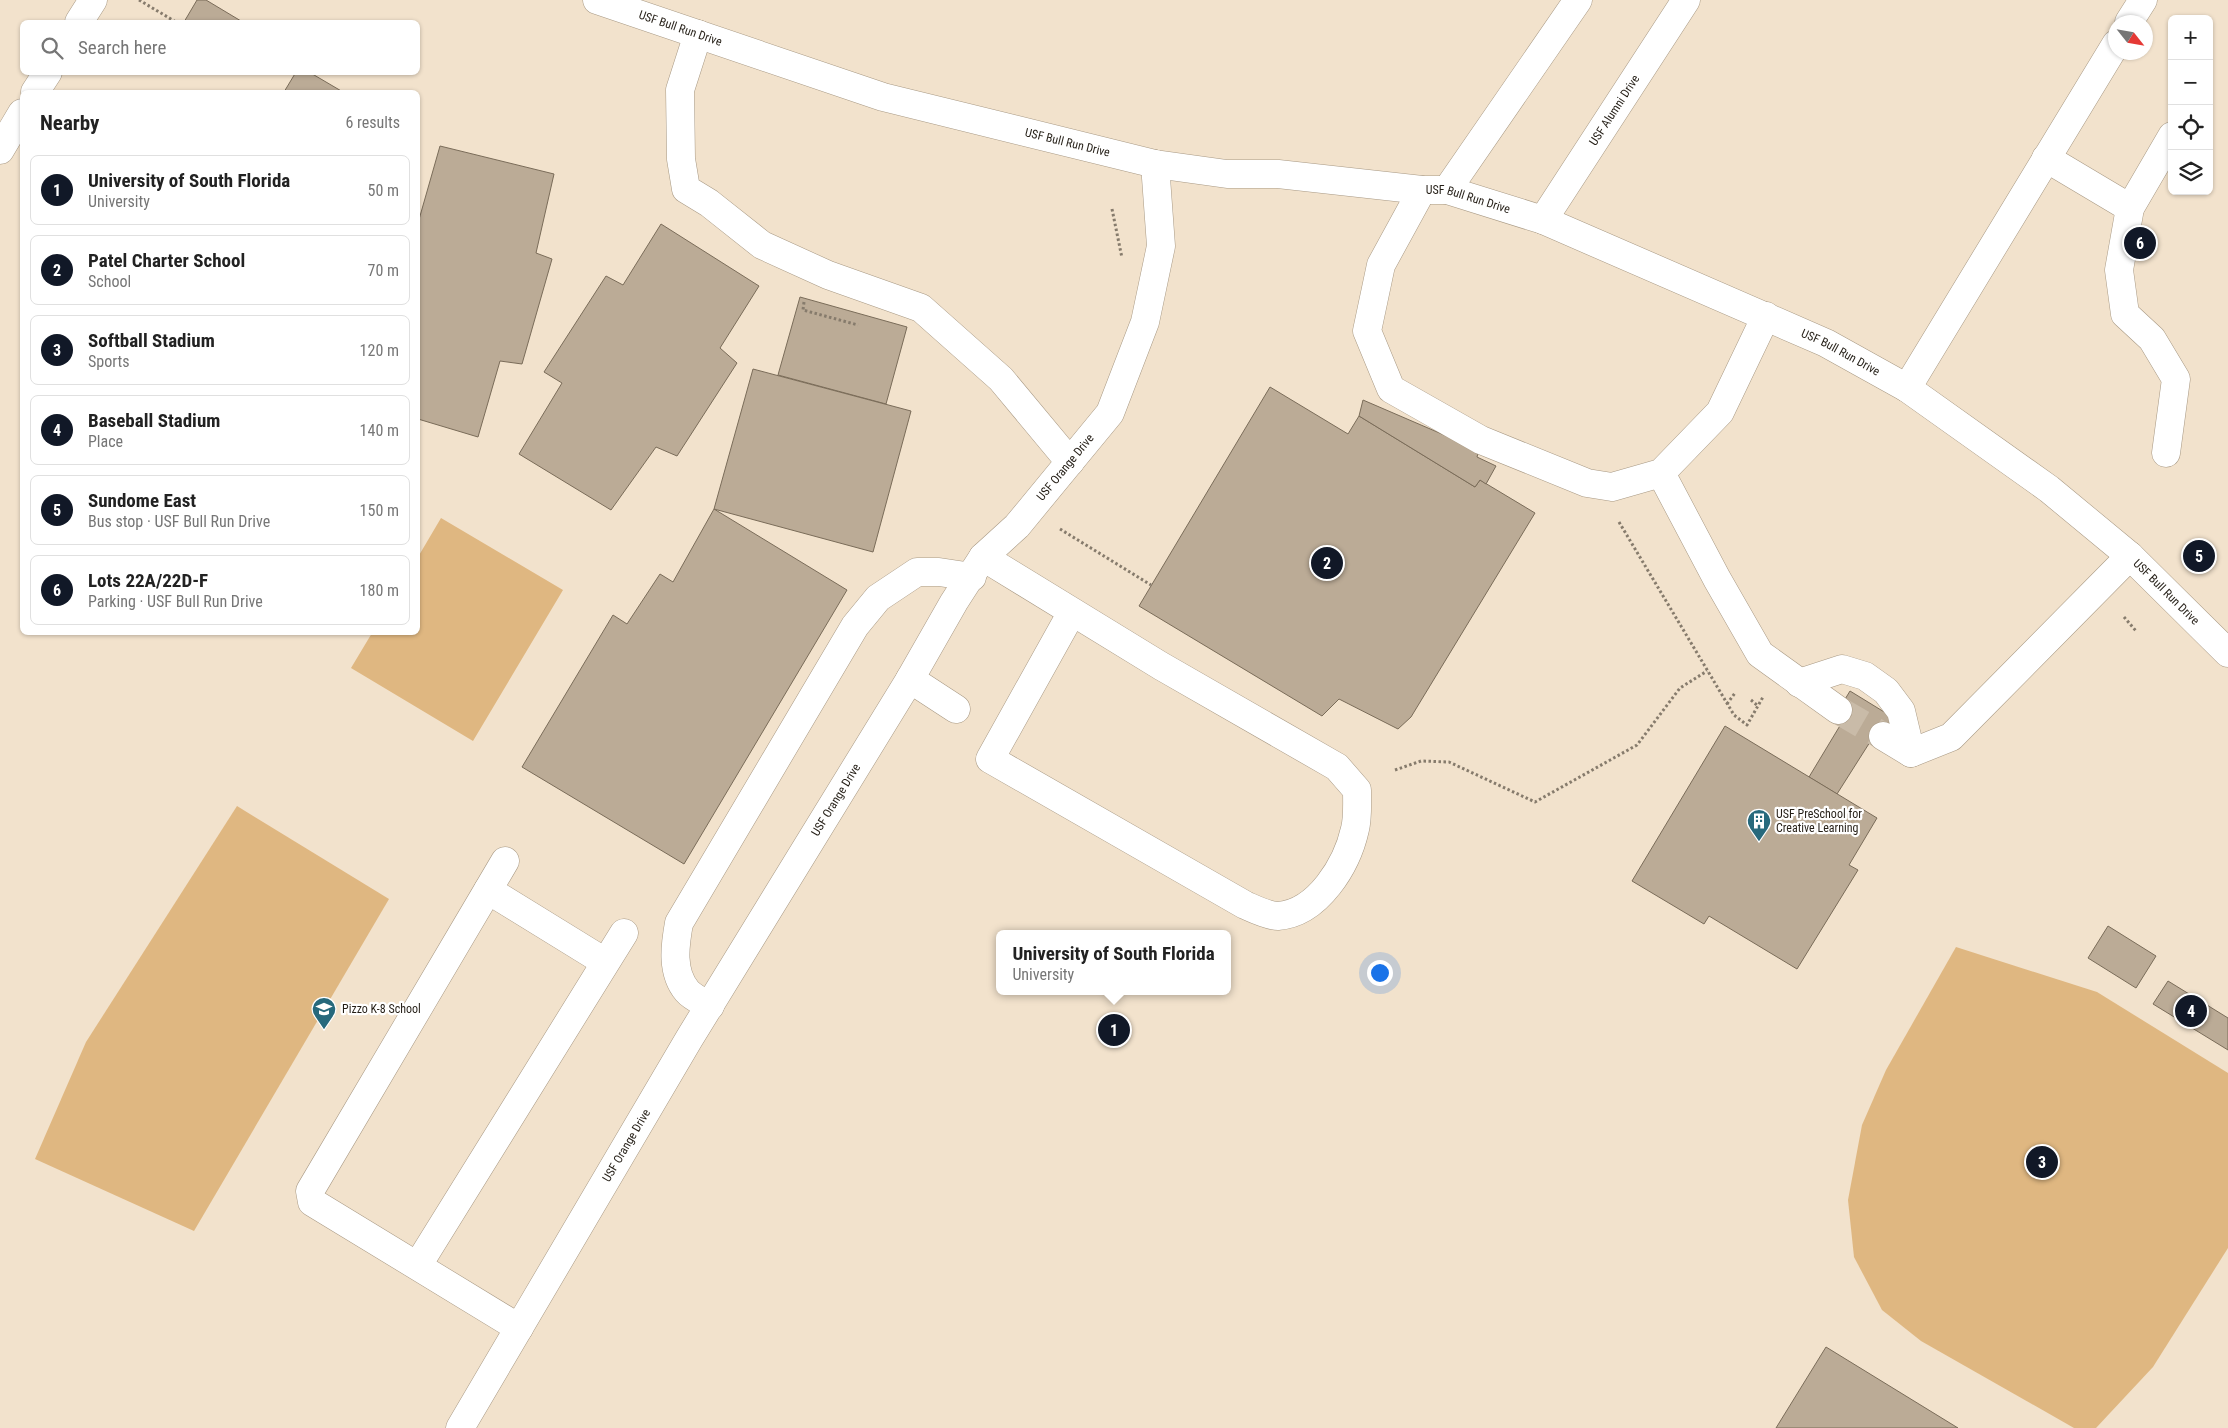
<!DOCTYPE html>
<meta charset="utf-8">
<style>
body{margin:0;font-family:"Roboto Condensed",sans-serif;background:#f6f6f6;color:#222}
.controls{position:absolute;right:15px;top:15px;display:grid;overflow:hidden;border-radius:8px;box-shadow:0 1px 4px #0004}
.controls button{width:45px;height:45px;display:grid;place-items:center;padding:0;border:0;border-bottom:1px solid #e0e0e0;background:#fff;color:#222;font:25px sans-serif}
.compass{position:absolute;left:2108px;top:15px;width:45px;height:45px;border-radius:50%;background:#fff;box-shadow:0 1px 4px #0004;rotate:121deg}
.you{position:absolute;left:1379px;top:972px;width:18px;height:18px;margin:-12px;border:4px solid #fff;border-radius:50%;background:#1a73e8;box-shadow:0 0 0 8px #1a73e833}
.badge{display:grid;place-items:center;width:32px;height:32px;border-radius:50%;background:#111827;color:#fff;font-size:16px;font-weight:700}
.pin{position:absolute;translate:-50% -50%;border:2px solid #fff;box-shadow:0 1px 5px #0006}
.popup{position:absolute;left:996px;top:930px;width:235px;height:65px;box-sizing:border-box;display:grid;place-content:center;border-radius:8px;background:#fff;filter:drop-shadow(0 1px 4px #0005);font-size:16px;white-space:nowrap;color:#767676}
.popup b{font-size:19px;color:#222}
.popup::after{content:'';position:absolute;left:50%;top:100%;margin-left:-10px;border:10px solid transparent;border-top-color:#fff}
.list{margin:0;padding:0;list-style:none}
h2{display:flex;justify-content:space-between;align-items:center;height:65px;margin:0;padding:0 20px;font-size:21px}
h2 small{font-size:16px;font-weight:400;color:#767676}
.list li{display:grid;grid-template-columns:32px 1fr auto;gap:15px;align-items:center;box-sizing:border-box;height:70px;margin:0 10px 10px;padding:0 10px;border:1px solid #e0e0e0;border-radius:8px}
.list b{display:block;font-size:19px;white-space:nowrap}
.list p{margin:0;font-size:16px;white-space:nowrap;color:#767676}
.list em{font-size:16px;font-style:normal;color:#767676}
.icon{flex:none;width:28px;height:28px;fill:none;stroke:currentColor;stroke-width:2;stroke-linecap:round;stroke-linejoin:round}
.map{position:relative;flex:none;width:2228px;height:1428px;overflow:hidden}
.search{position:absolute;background:#fff;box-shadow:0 1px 4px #0004;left:20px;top:20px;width:400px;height:55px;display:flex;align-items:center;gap:12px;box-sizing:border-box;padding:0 18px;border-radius:8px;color:#767676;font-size:19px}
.panel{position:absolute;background:#fff;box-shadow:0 1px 4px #0004;left:20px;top:90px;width:400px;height:545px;border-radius:8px}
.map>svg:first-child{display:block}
</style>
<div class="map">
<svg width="2228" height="1428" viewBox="0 0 2228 1428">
<rect width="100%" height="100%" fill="#f2e2cc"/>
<g fill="#dfb781">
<polygon points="441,518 563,590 473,741 351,668 372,633 418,632 418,557"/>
<polygon points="237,806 389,899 194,1231 35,1159 86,1042"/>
<polygon points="1956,947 2097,992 2228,1073 2228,1248 2153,1367 2096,1428 2074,1428 1921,1341 1882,1310 1854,1257 1848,1200 1862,1125 1886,1070"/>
</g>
<g fill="#bbab96" stroke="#7a6c59">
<polygon points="197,0 206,0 241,21 184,22"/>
<polygon points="296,72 309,72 343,92 284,92"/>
<polygon points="440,146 554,174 536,253 552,259 522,364 500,361 478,437 418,419 418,223"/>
<polygon points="661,224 759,286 720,348 737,363 677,456 656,447 611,510 519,454 562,383 544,372 606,276 623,285"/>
<polygon points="800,297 907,327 886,404 778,375"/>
<polygon points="753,369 911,411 873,552 714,509"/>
<polygon points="1270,387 1348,434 1359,416 1475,487 1480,480 1535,513 1411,717 1398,729 1339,699 1322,716 1139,606"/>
<polygon points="1363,400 1479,450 1477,457 1496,466 1486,484 1480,480 1475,487 1359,416"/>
<polygon points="714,509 847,590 684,864 522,767 613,615 627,624 660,574 673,582"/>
<polygon points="1850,691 1894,718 1877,746 1870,742 1837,794 1809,777 1841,724 1833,719"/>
<polygon points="1725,726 1877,818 1849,865 1858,870 1797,969 1709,916 1704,924 1632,881"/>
<polygon points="2108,926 2156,956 2136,988 2088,958"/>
<polygon points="2168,981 2228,1018 2228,1050 2153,1004"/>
<polygon points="1826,1347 1958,1428 1776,1428"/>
</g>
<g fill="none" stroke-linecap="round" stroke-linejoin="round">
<polyline stroke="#c9bba8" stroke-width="28" stroke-dasharray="28 14" stroke-linecap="butt" points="1838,710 1883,736"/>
<g stroke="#a89984" stroke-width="29">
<g id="minor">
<path id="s1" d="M597 0 883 97 1155 164 1227 174H1278L1422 190H1447L1543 220 1826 343 1907 388 2049 489 2130 556 2228 653"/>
<polyline points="2129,22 2143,0"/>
<polyline points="698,34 680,90 681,159 686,189 709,203 762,245 828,275 921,308 1001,379 1070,462"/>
<polyline points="2046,158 2130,208"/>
<polyline points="1422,190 1381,265 1367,331 1391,389 1481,440 1587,483 1612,487 1661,473 1720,412 1766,316"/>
<polyline points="1447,190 1578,0"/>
<path id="s2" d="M1543 220 1686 0"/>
<polyline points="1907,388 2116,44"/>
<polyline points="2166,453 2176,379 2152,339 2125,314 2119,270 2130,208 2172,136"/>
<polyline points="1661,473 1717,579 1760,654 1838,710"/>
<path d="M983 557 1161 666 1337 767 1357 790C1357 803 1358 817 1355 829 1347 865 1318 913 1278 916 1268 916 1254 909 1245 905L990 759 1072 612"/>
<polyline points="910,679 956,709"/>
<polyline points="1799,683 1842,669 1865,676 1886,691 1901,711 1911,753"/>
<polyline points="1883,736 1911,753 1951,737 2130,556"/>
<polyline points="505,861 310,1191 312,1202 519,1328"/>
<polyline points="488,890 605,962"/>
<path d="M710 1006C703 1002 692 997 687 991 671 972 675 945 679 923L855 626 878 598 917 572H939L972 577"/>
<polyline points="418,1265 624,933"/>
<path id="s3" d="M460 1428 689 1039 910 679 954 602 983 557 1017 526 1110 413 1145 322 1161 246 1155 164"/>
</g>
</g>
<g stroke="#a89984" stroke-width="29">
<g id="major">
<polyline points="79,22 93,0"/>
<polyline points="35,92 48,72"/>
<polyline points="0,150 22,113"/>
</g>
</g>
<g stroke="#867b6c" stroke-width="3" stroke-dasharray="2.5 2.5" stroke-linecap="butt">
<polyline points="139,0 176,22"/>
<polyline points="1112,209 1122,258"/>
<polyline points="804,302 803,310 858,325"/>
<polyline points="1619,522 1734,715 1747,725 1763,697"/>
<polyline points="1060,529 1151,585"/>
<polyline points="2185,555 2199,568"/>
<polyline points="2124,617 2136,631"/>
<polyline points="1751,700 1758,706"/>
<polyline points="1727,704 1735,693"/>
<polyline points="1395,770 1421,761 1449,762 1535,802 1637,745 1680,688 1707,671"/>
</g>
<use href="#minor" stroke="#fff" stroke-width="28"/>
<use href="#major" stroke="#fff" stroke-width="28"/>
</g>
<defs>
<g id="building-pin" transform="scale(1.25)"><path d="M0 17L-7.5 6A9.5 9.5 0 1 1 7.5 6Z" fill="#27697c" stroke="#fff"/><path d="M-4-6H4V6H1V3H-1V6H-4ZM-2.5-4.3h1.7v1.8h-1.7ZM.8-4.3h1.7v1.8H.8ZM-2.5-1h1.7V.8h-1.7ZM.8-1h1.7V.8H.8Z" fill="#fff"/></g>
<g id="school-pin" transform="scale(1.25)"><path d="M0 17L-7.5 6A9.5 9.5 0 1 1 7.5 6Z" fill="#27697c" stroke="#fff"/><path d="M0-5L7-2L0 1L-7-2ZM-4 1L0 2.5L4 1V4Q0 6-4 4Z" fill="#fff"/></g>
</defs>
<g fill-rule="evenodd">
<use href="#building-pin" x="1759" y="821"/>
<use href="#school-pin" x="324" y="1009"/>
</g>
<g text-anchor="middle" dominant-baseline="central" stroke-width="4.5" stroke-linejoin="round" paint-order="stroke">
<g font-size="12" fill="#241e16" stroke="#fff">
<text stroke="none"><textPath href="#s1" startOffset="88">USF Bull Run Drive</textPath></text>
<text stroke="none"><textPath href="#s2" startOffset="131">USF Alumni Drive</textPath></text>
<text stroke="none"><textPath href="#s1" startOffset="492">USF Bull Run Drive</textPath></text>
<text stroke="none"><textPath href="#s1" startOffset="898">USF Bull Run Drive</textPath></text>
<text stroke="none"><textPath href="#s1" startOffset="1302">USF Bull Run Drive</textPath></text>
<text stroke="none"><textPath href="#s3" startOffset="1138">USF Orange Drive</textPath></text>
<text stroke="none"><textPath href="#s1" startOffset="1708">USF Bull Run Drive</textPath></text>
<text stroke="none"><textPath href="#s3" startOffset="732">USF Orange Drive</textPath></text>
<text stroke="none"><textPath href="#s3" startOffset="328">USF Orange Drive</textPath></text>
</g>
<g font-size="12" fill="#241e16" stroke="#fff" text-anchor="start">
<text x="1776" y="814">USF PreSchool for<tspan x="1776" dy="14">Creative Learning</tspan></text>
<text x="342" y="1009">Pizzo K-8 School</text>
</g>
</g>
</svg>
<div class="controls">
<button>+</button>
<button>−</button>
<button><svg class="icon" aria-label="locate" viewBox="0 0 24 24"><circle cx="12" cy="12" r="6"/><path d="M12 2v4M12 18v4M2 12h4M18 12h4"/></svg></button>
<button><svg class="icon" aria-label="layers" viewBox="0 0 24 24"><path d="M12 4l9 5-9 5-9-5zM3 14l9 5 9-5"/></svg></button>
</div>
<svg class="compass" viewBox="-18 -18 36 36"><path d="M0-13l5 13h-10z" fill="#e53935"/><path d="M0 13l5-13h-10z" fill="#767676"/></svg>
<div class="you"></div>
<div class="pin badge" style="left:1114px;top:1030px">1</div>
<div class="popup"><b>University of South Florida</b>University</div>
<div class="pin badge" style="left:1327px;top:563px">2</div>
<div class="pin badge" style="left:2042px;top:1162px">3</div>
<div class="pin badge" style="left:2191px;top:1011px">4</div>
<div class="pin badge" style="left:2199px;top:556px">5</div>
<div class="pin badge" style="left:2140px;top:243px">6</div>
<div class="search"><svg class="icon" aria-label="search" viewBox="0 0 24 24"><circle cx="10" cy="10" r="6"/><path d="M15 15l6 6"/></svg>Search here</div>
<section class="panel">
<h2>Nearby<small>6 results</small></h2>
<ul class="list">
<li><span class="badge">1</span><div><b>University of South Florida</b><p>University</p></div><em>50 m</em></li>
<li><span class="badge">2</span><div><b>Patel Charter School</b><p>School</p></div><em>70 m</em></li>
<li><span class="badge">3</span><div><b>Softball Stadium</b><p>Sports</p></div><em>120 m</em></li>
<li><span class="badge">4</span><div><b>Baseball Stadium</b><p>Place</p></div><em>140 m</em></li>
<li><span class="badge">5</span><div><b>Sundome East</b><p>Bus stop · USF Bull Run Drive</p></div><em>150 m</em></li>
<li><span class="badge">6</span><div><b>Lots 22A/22D-F</b><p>Parking · USF Bull Run Drive</p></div><em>180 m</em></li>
</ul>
</section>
</div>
